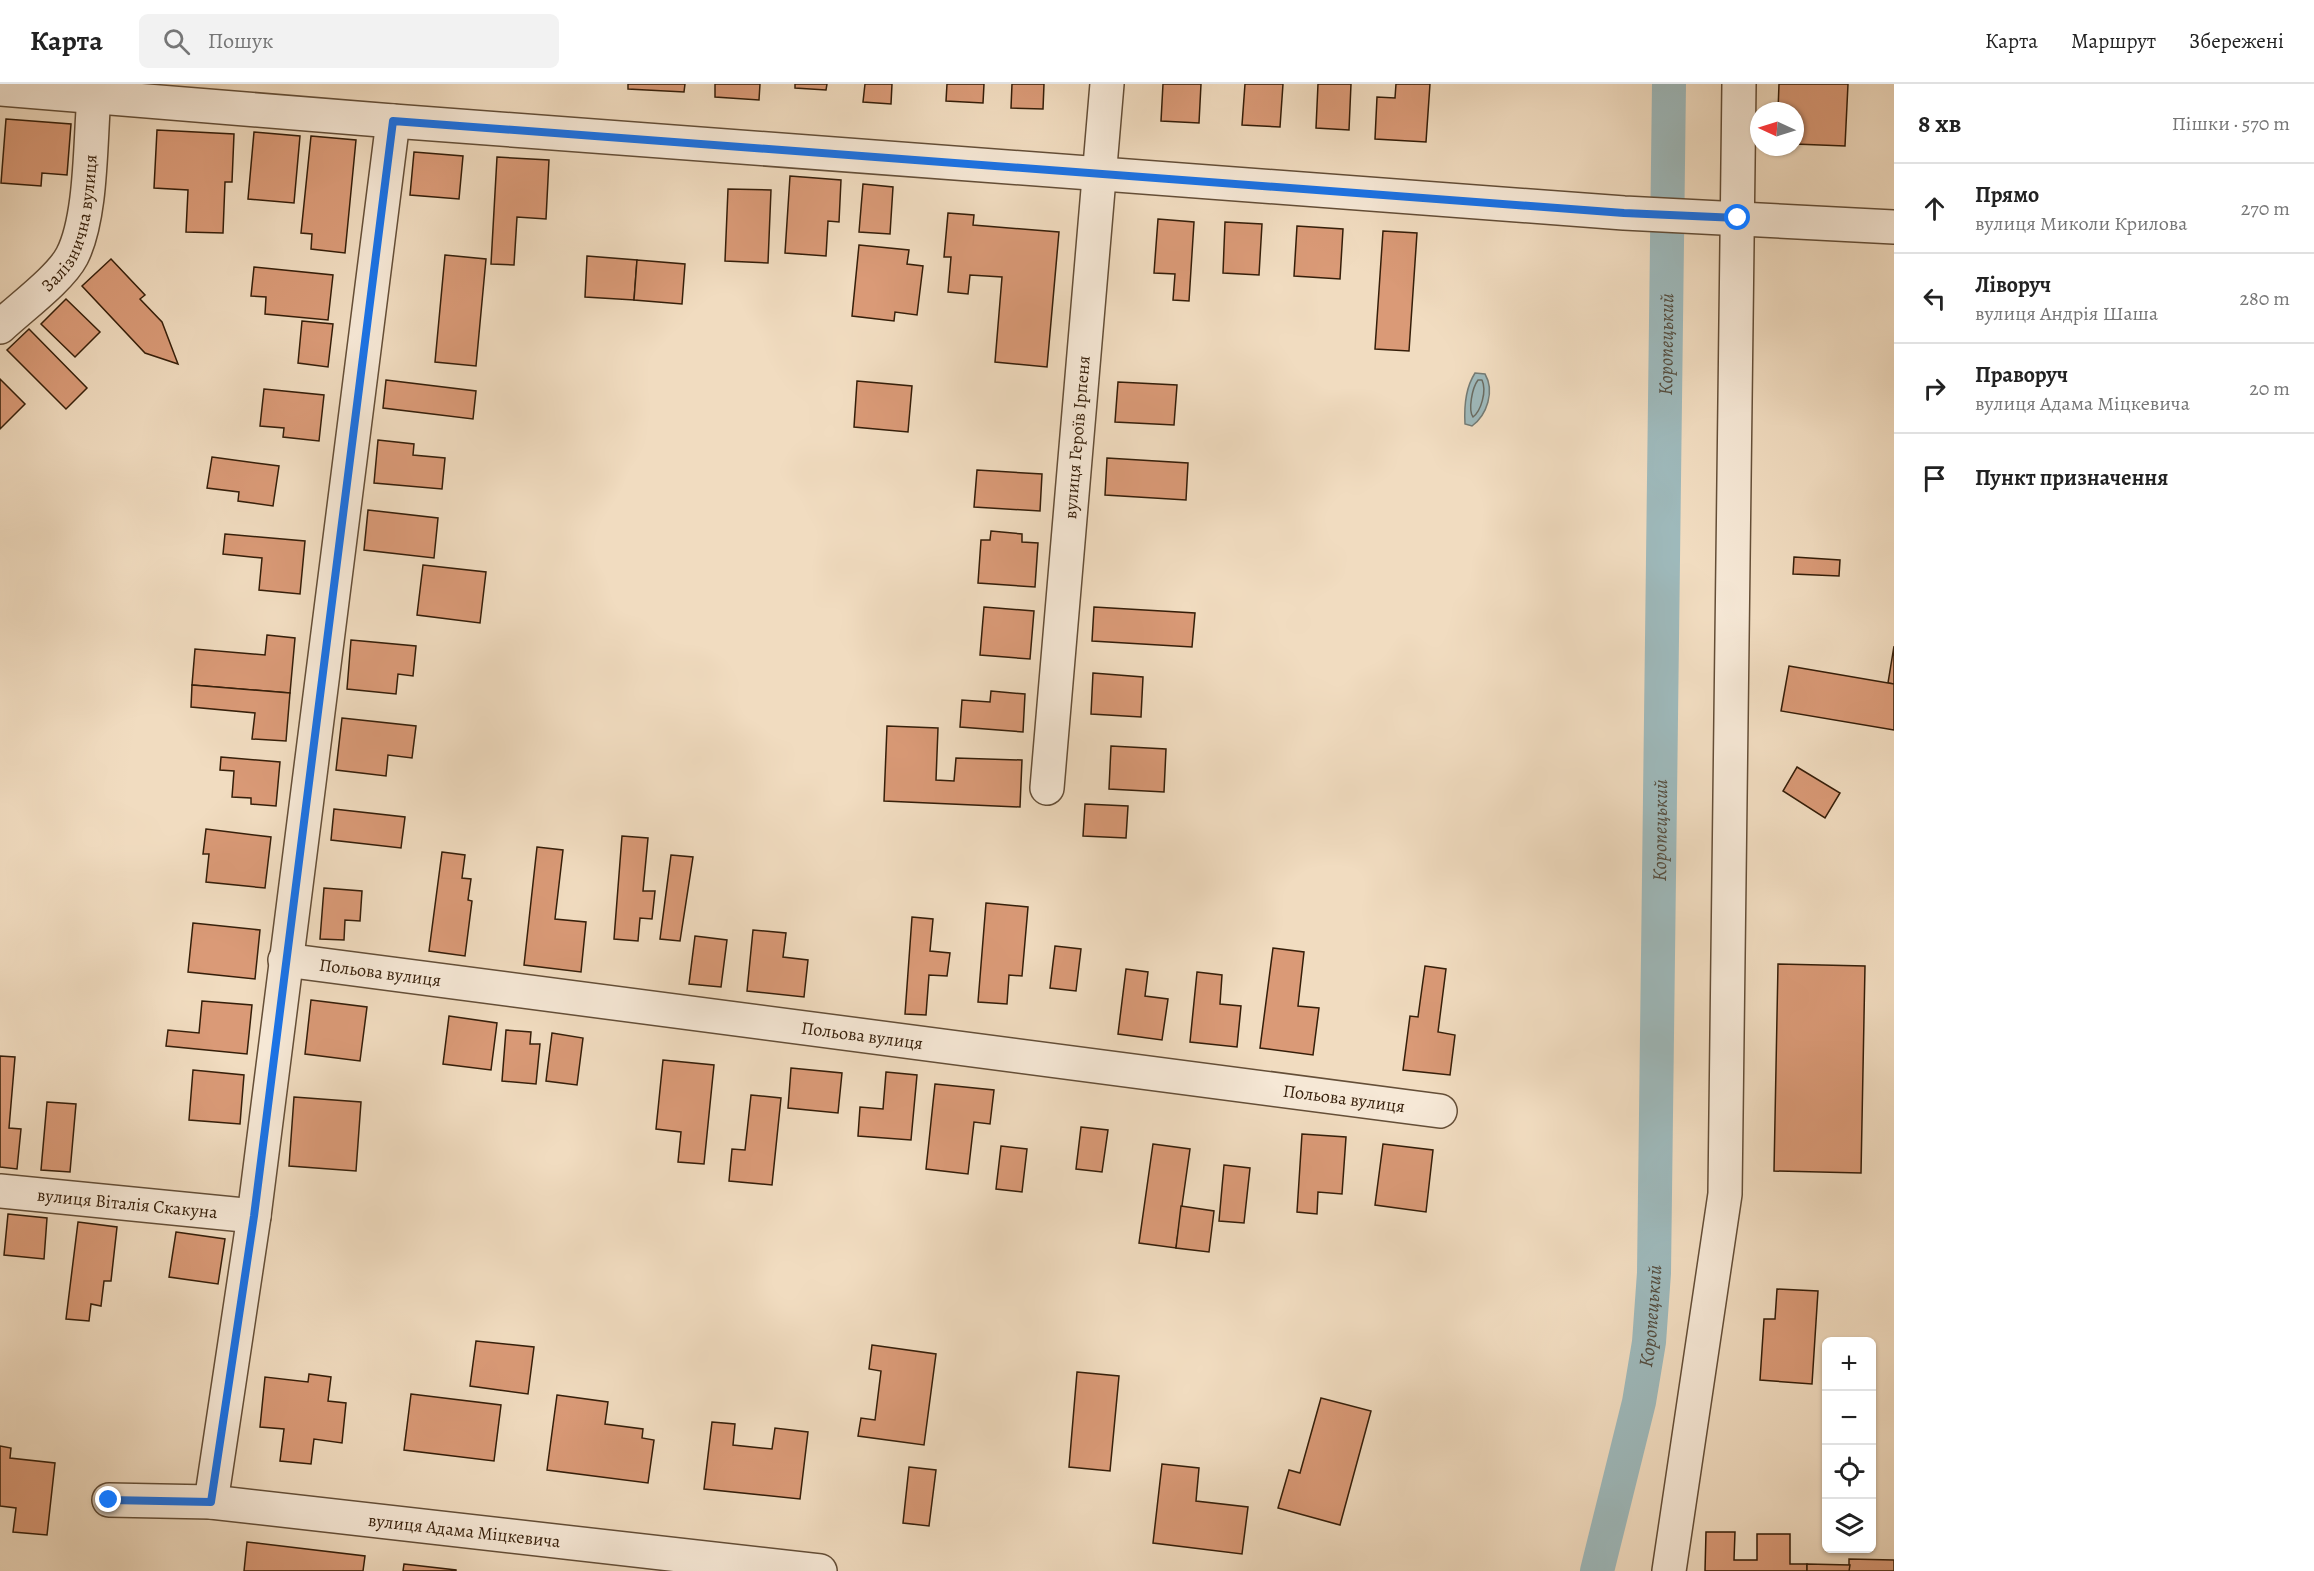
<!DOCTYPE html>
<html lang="uk">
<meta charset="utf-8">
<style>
body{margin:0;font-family:Alegreya,serif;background:#f2f2f2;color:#222}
.controls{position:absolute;right:18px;bottom:18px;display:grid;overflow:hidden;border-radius:9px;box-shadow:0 2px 4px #0004}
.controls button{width:54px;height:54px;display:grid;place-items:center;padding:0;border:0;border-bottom:2px solid #e0e0e0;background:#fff;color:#222;font:30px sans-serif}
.compass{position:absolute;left:1750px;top:18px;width:54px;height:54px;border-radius:50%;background:#fff;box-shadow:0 2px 4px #0004;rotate:274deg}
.stop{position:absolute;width:18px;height:18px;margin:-14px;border:4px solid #1a73e8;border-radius:50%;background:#fff}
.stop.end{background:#1a73e8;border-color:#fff;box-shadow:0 2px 6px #0008}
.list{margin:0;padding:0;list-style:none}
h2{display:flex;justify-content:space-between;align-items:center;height:78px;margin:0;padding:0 24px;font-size:26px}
h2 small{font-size:20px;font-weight:400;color:#767676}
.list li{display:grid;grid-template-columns:39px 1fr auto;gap:18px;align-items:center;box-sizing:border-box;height:90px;padding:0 24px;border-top:2px solid #e0e0e0}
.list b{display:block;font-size:22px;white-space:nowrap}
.list p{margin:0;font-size:20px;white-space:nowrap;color:#767676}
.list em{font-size:20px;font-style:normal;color:#767676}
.icon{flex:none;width:33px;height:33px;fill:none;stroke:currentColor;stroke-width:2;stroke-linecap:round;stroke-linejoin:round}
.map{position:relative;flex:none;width:1894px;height:1487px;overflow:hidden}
header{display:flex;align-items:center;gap:36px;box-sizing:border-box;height:84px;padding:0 30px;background:#fff;border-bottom:2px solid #e0e0e0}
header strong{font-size:28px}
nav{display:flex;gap:33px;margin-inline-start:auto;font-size:21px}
.search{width:420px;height:54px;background:#f2f2f2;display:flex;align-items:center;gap:15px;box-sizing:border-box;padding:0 21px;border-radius:9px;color:#767676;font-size:22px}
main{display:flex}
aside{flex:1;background:#fff}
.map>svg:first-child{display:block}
</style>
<header>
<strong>Карта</strong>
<div class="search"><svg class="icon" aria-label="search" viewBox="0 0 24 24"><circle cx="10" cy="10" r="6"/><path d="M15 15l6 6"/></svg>Пошук</div>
<nav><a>Карта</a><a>Маршрут</a><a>Збережені</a></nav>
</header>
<main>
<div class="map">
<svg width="1894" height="1487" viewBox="0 0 1894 1487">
<rect width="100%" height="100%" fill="#f1dcc0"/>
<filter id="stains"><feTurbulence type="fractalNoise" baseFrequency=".00333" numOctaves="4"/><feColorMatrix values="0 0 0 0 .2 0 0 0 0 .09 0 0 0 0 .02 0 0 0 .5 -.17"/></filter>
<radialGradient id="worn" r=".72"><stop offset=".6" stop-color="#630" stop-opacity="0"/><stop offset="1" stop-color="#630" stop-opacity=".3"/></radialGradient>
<path fill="#9eb9bb" stroke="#747b74" stroke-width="1.5" d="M1475 289 1485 290C1495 307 1487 331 1472 342L1465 340C1464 323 1466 303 1475 289Z"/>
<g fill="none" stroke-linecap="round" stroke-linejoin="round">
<path stroke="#6a6c62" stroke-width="1.5" d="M1478 296H1482C1487 307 1481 327 1473 333 1468 326 1472 304 1478 296Z"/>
<path stroke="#9eb9bb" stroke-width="34" id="s1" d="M1597 1487 1639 1318 1649 1258 1654 1189 1669 0"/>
</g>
<g fill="#da9a77" stroke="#351e09" stroke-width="1.5">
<polygon points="628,0 685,0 684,8 628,5"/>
<polygon points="715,0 760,0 759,16 715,13"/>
<polygon points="795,0 827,0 826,6 795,4"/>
<polygon points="865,0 892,0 891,20 863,18"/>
<polygon points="947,0 984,0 983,19 946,17"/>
<polygon points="1012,0 1044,0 1043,25 1011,24"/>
<polygon points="1163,0 1201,0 1199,39 1161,37"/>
<polygon points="1245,0 1283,0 1280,43 1242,41"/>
<polygon points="1318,0 1351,0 1349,46 1316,44"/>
<polygon points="1396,0 1430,0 1426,58 1375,55 1377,13 1395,14"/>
<polygon points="1779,0 1848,0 1845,62 1795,60 1795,27 1778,27"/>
<polygon points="6,35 71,40 67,91 42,89 41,102 1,99"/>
<polygon points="157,46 234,50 232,98 225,98 223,149 186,148 188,106 154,104"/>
<polygon points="254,48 300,52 294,119 248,115"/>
<polygon points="311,52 356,56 345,169 311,165 312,150 301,149"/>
<polygon points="414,68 463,72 459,115 410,111"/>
<polygon points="497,73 549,76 546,135 517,133 514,181 491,180"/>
<polygon points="790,92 841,96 839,138 828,137 826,172 785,169"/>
<polygon points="863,100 893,103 890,150 859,148"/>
<polygon points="728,105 771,106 768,179 725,177"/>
<polygon points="948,129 974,131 973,141 1059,148 1047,283 995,278 1002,193 970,191 968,210 948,208 951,173 944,173"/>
<polygon points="1158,135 1194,138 1189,217 1173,216 1175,190 1154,189"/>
<polygon points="1225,138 1262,140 1259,191 1223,189"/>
<polygon points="1297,142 1343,145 1340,195 1294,192"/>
<polygon points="1383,147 1417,149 1409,267 1375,265"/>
<polygon points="859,161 909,166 907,180 923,182 917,231 895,228 894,237 852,232"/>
<polygon points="445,171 486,175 476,282 435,278"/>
<polygon points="587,172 637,176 634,216 585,213"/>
<polygon points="111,175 145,211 140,215 162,238 178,280 145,269 82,202"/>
<polygon points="637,176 685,180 682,220 634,216"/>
<polygon points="254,183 333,191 328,236 265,230 266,213 251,212"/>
<polygon points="66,215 100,248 75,273 41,240"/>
<polygon points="302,237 333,240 328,283 298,279"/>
<polygon points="29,245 87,304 66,325 7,266"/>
<polygon points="0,295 25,320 0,345"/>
<polygon points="386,296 476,307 473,335 383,324"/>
<polygon points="857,297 912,302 908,348 854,343"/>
<polygon points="1118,298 1177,301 1174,341 1115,338"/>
<polygon points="264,305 324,311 319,357 283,353 284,344 260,342"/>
<polygon points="378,356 414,360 413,371 445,374 442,405 374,399"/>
<polygon points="212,373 279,382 273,422 238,417 239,408 207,404"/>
<polygon points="1107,374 1188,379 1186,416 1105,411"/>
<polygon points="977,386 1042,390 1040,427 974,423"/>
<polygon points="368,426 438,434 434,474 364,466"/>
<polygon points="991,447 1022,450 1022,458 1038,459 1035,503 978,499 981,456 990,456"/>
<polygon points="225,450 305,457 300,510 259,506 262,474 223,470"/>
<polygon points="1794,473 1840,476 1839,492 1793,490"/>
<polygon points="423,481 486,488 480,539 417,531"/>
<polygon points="984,523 1034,527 1030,575 980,571"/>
<polygon points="1094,523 1195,529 1192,563 1092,557"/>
<polygon points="267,551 295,554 290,609 192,601 195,565 265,571"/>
<polygon points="351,556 416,562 413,592 398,590 396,610 347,605"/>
<polygon points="1894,562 1894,600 1888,599"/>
<polygon points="1789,582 1894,600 1894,646 1781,627"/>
<polygon points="1093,589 1143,593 1141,633 1091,630"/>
<polygon points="192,601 290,609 286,657 252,655 255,629 191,623"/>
<polygon points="991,607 1025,610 1023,648 960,643 962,616 990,618"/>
<polygon points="342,634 416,642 412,674 388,671 386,692 336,686"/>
<polygon points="887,642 938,644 936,696 954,697 956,674 1022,676 1020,723 884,717"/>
<polygon points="1111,662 1166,665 1164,708 1109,705"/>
<polygon points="221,673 280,678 276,722 251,720 251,714 232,713 234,687 220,686"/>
<polygon points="1797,683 1840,709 1825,734 1783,707"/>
<polygon points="1085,720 1128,722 1126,754 1083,752"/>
<polygon points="334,725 405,733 401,764 331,756"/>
<polygon points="206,745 271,753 265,804 206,798 209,770 203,770"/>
<polygon points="622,752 648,754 643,807 655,807 652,835 640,834 638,857 614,855"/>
<polygon points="537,763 563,766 555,835 586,838 581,888 524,881"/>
<polygon points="442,768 465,771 462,794 471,795 468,816 472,817 465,872 429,867"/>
<polygon points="671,771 693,773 680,857 660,855"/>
<polygon points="324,804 362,807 360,837 345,836 344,856 320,855"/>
<polygon points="986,819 1028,823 1022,892 1009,891 1007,920 978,918"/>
<polygon points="912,833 933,835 930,867 950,869 947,892 929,891 926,931 905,930"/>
<polygon points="193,839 260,846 255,895 188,888"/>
<polygon points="753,846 786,849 783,873 808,876 804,913 747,907"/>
<polygon points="695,852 727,856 721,903 689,900"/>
<polygon points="1055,862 1081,865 1076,907 1050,904"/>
<polygon points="1273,864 1304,868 1298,922 1319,924 1313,971 1260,964"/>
<polygon points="1778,880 1865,882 1861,1089 1774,1087"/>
<polygon points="1425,882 1446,885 1438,948 1455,951 1450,991 1403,986 1410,932 1418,933"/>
<polygon points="1126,885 1148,888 1145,912 1168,915 1162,956 1118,950"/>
<polygon points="1197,888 1222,891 1220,920 1241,922 1237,963 1190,958"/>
<polygon points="311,916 367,923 360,977 305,970"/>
<polygon points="202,917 252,921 247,970 166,962 168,946 199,949"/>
<polygon points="449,932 497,939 491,986 443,980"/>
<polygon points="506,946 531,948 530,960 540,960 536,1000 502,997"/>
<polygon points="552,949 583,954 577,1001 546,997"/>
<polygon points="0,972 15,973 9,1044 21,1045 17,1085 0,1083"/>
<polygon points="663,976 714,981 704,1080 678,1078 681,1048 656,1045"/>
<polygon points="791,984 842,989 838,1029 788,1024"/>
<polygon points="193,986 244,991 240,1040 189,1036"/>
<polygon points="886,988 917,991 911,1056 858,1052 860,1023 883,1025"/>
<polygon points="935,1000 994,1006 990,1040 974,1038 968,1090 926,1085"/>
<polygon points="751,1011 781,1014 772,1101 729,1097 732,1065 745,1066"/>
<polygon points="294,1013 361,1018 356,1087 289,1082"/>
<polygon points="47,1018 76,1020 70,1088 41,1086"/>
<polygon points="1081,1043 1108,1046 1102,1088 1076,1085"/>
<polygon points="1302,1050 1346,1053 1342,1110 1318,1108 1317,1130 1297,1128"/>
<polygon points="1153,1060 1190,1065 1176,1164 1139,1159"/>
<polygon points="1383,1060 1433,1066 1426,1128 1375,1121"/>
<polygon points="1001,1062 1027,1065 1022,1108 996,1105"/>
<polygon points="1224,1081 1250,1084 1244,1139 1219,1137"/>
<polygon points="1181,1122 1214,1127 1209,1168 1176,1164"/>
<polygon points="8,1130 47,1134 44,1175 4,1171"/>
<polygon points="78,1138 117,1143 111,1197 104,1197 101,1222 91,1220 89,1237 66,1235"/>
<polygon points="176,1148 225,1155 218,1200 169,1193"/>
<polygon points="1777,1205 1818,1207 1812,1300 1760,1296 1764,1235 1775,1235"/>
<polygon points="476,1257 534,1263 528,1310 470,1302"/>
<polygon points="872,1261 936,1270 924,1361 858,1352 861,1334 875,1336 881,1287 869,1285"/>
<polygon points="1077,1288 1119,1292 1110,1387 1069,1383"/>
<polygon points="309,1290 331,1293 328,1317 346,1319 342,1359 314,1355 311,1380 280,1377 284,1345 260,1343 265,1293 308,1298"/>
<polygon points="411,1310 501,1321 494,1377 404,1366"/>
<polygon points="557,1311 608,1318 605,1340 643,1345 642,1354 654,1356 648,1399 547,1386"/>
<polygon points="1321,1314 1371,1327 1340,1441 1278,1424 1289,1386 1300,1389"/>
<polygon points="712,1338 735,1340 733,1361 772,1365 775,1344 808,1348 800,1415 704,1405"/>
<polygon points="0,1362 11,1364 10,1374 55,1379 47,1451 13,1448 16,1424 0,1422"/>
<polygon points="1162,1380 1199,1384 1196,1417 1248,1423 1242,1470 1153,1459"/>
<polygon points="909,1383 936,1386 929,1442 903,1439"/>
<polygon points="1706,1448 1735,1448 1734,1476 1757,1476 1757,1450 1790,1450 1790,1480 1807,1480 1807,1487 1705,1487"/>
<polygon points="247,1458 365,1472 363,1487 244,1487"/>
<polygon points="1849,1475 1894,1476 1894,1487 1849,1487"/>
<polygon points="404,1480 456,1486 456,1487 403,1487"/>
<polygon points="1807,1480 1850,1481 1849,1487 1807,1487"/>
</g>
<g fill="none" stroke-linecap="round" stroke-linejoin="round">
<g stroke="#644e37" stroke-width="36">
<g id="minor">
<polyline points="0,5 393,37 1624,129 1894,143"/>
<path id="s2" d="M0 243C20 224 60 195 72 172 92 133 90 57 94 12"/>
<path id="s3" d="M1047 704 1107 0"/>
<path id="s4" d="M285 876 1440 1027"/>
<path id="s5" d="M0 1107 254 1132"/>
<path id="s6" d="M109 1416 211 1418 820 1487"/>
<polyline points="211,1418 254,1132 393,37"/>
<polyline points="1669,1487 1725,1110 1739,0"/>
</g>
</g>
<use href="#minor" stroke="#f6e8d6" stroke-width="33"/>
</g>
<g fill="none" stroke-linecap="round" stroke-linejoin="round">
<polyline stroke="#1a73e8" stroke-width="8" points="109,1416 211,1418 254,1132 393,37 1624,129 1738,134"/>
</g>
<g text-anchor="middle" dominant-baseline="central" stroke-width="4.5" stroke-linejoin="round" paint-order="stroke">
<g font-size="18" fill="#351e09" stroke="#f6e8d6">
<text stroke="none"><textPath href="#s2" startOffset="132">Залізнична вулиця</textPath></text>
<text stroke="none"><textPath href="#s3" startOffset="352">вулиця Героїв Ірпеня</textPath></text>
<text stroke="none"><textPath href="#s4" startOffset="96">Польова вулиця</textPath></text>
<text stroke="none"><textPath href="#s4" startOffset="582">Польова вулиця</textPath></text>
<text stroke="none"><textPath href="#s4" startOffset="1068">Польова вулиця</textPath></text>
<text stroke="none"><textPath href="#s5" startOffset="128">вулиця Віталія Скакуна</textPath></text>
<text stroke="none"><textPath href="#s6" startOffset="357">вулиця Адама Міцкевича</textPath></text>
</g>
<g font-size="20" font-style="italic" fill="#544c3e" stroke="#f6e8d6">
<text stroke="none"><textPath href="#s1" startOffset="1233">Коропецький</textPath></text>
<text stroke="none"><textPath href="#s1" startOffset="747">Коропецький</textPath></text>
<text stroke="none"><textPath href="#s1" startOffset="261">Коропецький</textPath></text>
</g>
</g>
<rect width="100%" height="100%" filter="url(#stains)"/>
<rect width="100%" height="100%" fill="url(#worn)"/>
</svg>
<div class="controls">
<button>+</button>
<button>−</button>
<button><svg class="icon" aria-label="locate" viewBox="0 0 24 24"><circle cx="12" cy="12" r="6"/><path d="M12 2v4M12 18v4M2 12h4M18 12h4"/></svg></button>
<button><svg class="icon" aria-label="layers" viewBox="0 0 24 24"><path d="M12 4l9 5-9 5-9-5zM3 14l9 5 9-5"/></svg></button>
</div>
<svg class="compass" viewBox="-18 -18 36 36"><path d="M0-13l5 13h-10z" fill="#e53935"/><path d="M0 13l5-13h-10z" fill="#767676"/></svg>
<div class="stop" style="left:1738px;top:134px"></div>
<div class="stop end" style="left:109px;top:1416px"></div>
</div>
<aside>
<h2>8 хв<small>Пішки · 570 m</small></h2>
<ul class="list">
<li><svg class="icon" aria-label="ahead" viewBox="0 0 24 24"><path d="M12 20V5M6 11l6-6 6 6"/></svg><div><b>Прямо</b><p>вулиця Миколи Крилова</p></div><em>270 m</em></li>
<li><svg class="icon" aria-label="left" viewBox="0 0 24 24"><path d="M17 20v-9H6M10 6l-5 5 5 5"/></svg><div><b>Ліворуч</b><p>вулиця Андрія Шаша</p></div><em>280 m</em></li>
<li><svg class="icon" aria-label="right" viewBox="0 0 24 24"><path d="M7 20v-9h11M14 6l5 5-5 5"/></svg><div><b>Праворуч</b><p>вулиця Адама Міцкевича</p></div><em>20 m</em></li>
<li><svg class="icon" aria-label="arrive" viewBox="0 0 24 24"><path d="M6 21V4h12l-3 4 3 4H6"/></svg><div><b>Пункт призначення</b></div></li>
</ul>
</aside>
</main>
